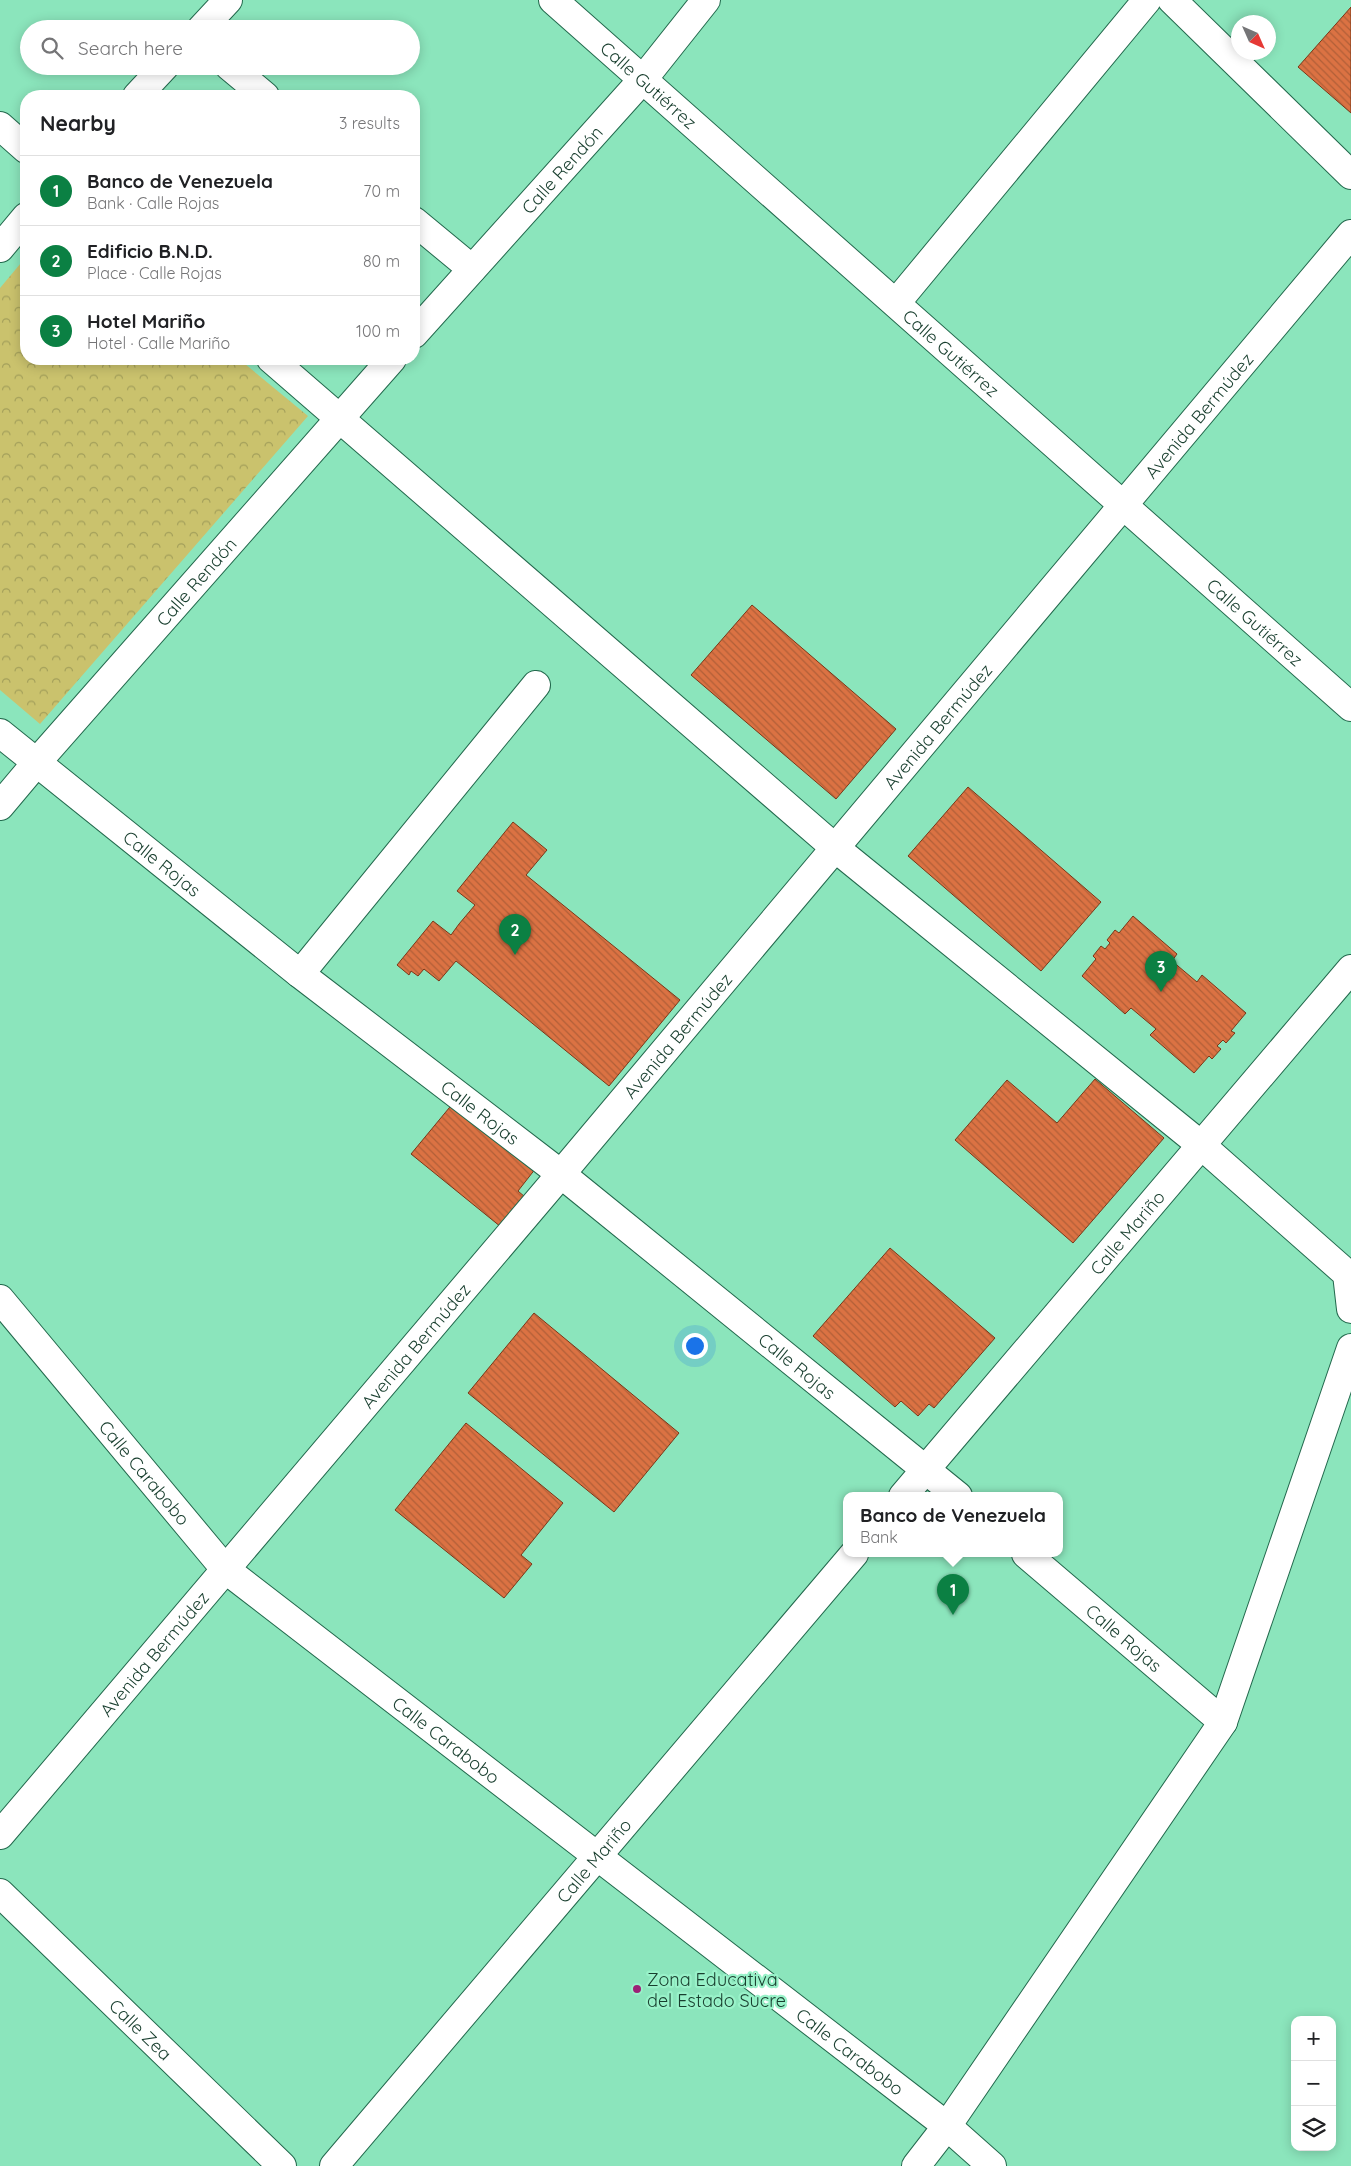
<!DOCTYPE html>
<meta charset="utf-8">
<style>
body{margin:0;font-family:Quicksand,sans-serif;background:#f6f6f6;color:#202124}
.controls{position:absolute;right:15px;bottom:15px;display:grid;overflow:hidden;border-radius:10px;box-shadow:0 2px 12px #0003}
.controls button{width:45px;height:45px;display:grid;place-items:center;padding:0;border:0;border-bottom:1px solid #e0e0e0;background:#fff;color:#202124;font:25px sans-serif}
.compass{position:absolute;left:1231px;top:15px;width:45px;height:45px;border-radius:50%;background:#fff;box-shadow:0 2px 12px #0003;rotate:135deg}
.you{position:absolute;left:694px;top:1345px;width:18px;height:18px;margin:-12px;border:4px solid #fff;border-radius:50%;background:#1a73e8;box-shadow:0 0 0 8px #1a73e833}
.badge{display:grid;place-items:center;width:32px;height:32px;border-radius:50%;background:#0b8043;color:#fff;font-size:16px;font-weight:700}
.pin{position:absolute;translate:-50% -41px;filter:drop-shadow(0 1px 2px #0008)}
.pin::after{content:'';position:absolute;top:26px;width:18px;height:15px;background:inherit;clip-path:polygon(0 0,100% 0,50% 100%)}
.popup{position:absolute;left:843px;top:1492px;width:220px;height:65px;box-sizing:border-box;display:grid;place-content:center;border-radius:10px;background:#fff;filter:drop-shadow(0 1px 4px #0005);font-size:16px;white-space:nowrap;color:#757577}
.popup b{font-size:19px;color:#202124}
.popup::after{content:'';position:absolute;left:50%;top:100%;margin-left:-10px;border:10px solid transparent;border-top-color:#fff}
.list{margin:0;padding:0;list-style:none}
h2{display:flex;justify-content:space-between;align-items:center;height:65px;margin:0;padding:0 20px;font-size:21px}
h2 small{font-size:16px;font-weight:400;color:#757577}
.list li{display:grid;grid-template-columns:32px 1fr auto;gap:15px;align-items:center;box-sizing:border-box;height:70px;padding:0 20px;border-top:1px solid #e0e0e0}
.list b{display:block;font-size:19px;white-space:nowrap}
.list p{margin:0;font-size:16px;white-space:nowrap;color:#757577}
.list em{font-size:16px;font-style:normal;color:#757577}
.icon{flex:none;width:28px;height:28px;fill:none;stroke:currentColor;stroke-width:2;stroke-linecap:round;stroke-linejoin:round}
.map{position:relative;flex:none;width:1351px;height:2166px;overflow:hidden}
.search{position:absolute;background:#fff;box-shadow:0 2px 12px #0003;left:20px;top:20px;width:400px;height:55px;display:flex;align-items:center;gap:12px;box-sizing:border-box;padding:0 18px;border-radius:28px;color:#757577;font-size:19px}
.panel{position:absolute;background:#fff;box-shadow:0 2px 12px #0003;left:20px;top:90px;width:400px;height:275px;border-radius:20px}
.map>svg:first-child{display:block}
</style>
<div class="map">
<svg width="1351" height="2166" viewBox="0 0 1351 2166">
<defs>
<pattern id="forest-crowns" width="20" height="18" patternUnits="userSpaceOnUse" patternTransform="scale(1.25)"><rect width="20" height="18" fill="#cac26d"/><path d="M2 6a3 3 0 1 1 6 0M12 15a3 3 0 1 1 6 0" fill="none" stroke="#a39f5a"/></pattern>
<pattern id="building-back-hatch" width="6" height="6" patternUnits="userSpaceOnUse" patternTransform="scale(1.25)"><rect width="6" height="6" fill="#db7243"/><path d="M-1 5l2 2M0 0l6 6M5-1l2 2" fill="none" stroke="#b15f38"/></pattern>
</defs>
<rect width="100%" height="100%" fill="#8be5bc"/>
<polygon fill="url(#forest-crowns)" points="26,257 26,359 239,359 308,416 40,724 0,690 0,288"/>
<g fill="url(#building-back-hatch)" stroke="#7a3717">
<polygon points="1351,7 1351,113 1298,67"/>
<polygon points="752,605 896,729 836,799 691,675"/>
<polygon points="968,787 1101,902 1041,971 908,856"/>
<polygon points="513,822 547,850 526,875 680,1000 609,1086 456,961 439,981 424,969 418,976 411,971 409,975 397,965 433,921 451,935 459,924 475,905 457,891"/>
<polygon points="1133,916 1177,954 1172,961 1197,982 1202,975 1246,1013 1231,1031 1235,1033 1226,1043 1223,1040 1217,1046 1221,1049 1212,1059 1209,1056 1194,1073 1150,1035 1156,1029 1131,1008 1125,1014 1082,976 1096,959 1093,956 1101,946 1105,949 1110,943 1107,940 1115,930 1119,933"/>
<polygon points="1095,1079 1164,1138 1073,1243 955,1140 1007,1080 1057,1123"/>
<polygon points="454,1102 536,1168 518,1191 525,1197 501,1227 411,1154"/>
<polygon points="890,1248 995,1338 934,1408 929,1404 918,1416 901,1401 895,1407 813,1336"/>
<polygon points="534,1313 679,1433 614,1512 468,1393"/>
<polygon points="466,1423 563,1503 521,1555 532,1564 504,1598 395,1510"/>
</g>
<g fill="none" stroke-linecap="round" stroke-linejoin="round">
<g stroke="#23694d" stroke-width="30">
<g id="minor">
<path id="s1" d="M553 0 1351 707"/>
<polyline points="1172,0 1351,175"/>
<polyline points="201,29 228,0"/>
<polyline points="229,66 265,96"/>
<polyline points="137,96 165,66"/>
<polyline points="0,126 26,149"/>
<polyline points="414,221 472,269"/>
<polyline points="0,248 26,217"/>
<polyline points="896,303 1147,0"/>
<path id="s2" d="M414 334 644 78 706 0"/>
<polyline points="271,359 834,847 1201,1145 1347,1274 1351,1309"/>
<path id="s3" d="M0 733 300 974 561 1174 958 1496"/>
<path id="s4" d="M0 806 37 762 392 359"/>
<polyline points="300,974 536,685"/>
<path id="s5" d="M0 1299 225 1569 947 2126 992 2166"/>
<path id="s6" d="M903 1496 1351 969"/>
<path id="s7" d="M1026 1554 1223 1722"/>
<path id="s8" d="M0 1835 561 1174 1351 234"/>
<path id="s9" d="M0 1893 282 2166"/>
<path id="s10" d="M334 2166 854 1554"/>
<polyline points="916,2166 947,2126 1223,1722 1351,1348"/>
</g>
</g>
<use href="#minor" stroke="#fff" stroke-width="28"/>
</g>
<circle fill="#9c2076" stroke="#99f2c9" stroke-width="2" cx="637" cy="1989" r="5"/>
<g text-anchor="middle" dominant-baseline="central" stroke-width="4.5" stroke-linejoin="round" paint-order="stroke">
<g font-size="18" fill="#183e2e" stroke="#99f2c9">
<text stroke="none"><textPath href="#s1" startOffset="128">Calle Gutiérrez</textPath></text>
<text stroke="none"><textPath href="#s2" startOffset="221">Calle Rendón</textPath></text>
<text stroke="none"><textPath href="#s1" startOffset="532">Calle Gutiérrez</textPath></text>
<text stroke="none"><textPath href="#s8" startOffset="1858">Avenida Bermúdez</textPath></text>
<text stroke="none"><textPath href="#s4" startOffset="298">Calle Rendón</textPath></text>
<text stroke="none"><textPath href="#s1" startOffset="938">Calle Gutiérrez</textPath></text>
<text stroke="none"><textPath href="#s8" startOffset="1452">Avenida Bermúdez</textPath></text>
<text stroke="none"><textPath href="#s3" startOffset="208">Calle Rojas</textPath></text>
<text stroke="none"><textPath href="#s8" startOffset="1048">Avenida Bermúdez</textPath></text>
<text stroke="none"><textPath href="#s3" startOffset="612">Calle Rojas</textPath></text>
<text stroke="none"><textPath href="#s6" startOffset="346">Calle Mariño</textPath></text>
<text stroke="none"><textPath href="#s8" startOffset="642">Avenida Bermúdez</textPath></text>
<text stroke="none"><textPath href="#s3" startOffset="1018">Calle Rojas</textPath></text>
<text stroke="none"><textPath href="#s5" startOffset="226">Calle Carabobo</textPath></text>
<text stroke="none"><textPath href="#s7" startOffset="129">Calle Rojas</textPath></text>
<text stroke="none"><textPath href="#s8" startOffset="238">Avenida Bermúdez</textPath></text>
<text stroke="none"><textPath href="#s5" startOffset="631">Calle Carabobo</textPath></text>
<text stroke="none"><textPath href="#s10" startOffset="401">Calle Mariño</textPath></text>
<text stroke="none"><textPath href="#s9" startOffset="196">Calle Zea</textPath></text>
<text stroke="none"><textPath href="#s5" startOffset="1141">Calle Carabobo</textPath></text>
</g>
<g font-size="18" fill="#183e2e" stroke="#99f2c9" text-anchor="start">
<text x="647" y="1979">Zona Educativa<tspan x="647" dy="21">del Estado Sucre</tspan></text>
</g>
</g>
</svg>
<div class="controls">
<button>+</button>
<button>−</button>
<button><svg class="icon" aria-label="layers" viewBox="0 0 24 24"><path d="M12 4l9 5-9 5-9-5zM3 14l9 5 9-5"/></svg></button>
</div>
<svg class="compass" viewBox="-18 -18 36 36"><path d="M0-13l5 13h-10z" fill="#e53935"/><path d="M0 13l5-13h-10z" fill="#757577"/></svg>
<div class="you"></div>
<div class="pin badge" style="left:953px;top:1615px">1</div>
<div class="popup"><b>Banco de Venezuela</b>Bank</div>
<div class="pin badge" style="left:515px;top:955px">2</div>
<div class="pin badge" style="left:1161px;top:992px">3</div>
<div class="search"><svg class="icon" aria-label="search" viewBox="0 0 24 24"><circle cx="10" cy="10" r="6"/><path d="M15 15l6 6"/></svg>Search here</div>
<section class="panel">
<h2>Nearby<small>3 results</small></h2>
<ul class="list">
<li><span class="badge">1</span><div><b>Banco de Venezuela</b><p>Bank · Calle Rojas</p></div><em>70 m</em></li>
<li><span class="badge">2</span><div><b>Edificio B.N.D.</b><p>Place · Calle Rojas</p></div><em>80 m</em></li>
<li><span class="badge">3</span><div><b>Hotel Mariño</b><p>Hotel · Calle Mariño</p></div><em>100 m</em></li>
</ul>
</section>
</div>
